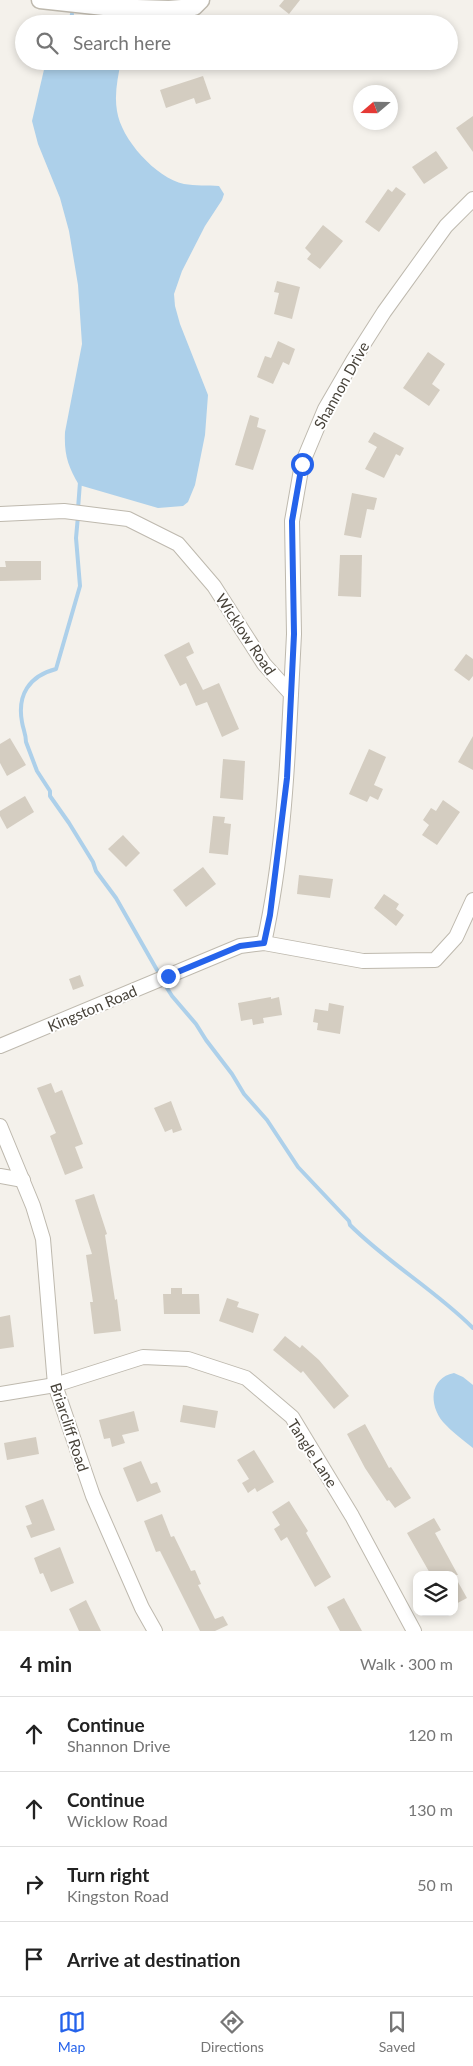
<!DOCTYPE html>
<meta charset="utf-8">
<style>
body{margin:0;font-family:Lato,sans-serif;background:#f6f6f6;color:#222}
.controls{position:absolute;right:15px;bottom:15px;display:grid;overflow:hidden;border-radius:10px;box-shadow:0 2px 8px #0003}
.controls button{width:45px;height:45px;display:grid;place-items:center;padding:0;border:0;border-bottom:1px solid #e0e0e0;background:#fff;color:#222;font:25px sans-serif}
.compass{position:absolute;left:353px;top:85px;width:45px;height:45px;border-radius:50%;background:#fff;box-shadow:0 2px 8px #0003;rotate:250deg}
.stop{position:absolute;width:15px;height:15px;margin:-11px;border:4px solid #2563eb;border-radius:50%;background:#fff}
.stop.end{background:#2563eb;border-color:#fff;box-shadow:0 1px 5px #0008}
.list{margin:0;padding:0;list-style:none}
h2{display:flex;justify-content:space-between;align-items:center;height:65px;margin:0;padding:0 20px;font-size:21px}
h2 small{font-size:16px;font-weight:400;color:#767676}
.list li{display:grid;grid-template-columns:32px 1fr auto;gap:15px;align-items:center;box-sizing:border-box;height:75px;padding:0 20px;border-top:1px solid #e0e0e0}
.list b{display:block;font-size:19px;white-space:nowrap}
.list p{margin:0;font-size:16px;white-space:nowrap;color:#767676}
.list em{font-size:16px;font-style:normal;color:#767676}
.icon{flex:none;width:28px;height:28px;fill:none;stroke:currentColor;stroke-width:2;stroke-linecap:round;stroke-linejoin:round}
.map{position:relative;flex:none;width:473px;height:1631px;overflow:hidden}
.search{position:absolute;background:#fff;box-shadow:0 2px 8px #0003;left:15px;right:15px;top:15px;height:55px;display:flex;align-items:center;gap:12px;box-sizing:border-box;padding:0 18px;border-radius:28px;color:#767676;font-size:19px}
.sheet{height:365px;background:#fff}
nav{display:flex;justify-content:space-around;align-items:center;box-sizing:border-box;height:70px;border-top:1px solid #e0e0e0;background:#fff;font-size:14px;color:#767676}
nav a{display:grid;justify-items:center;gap:2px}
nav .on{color:#2563eb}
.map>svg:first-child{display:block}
</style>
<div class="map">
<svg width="473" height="1631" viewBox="0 0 473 1631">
<rect width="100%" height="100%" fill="#f4f1eb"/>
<g fill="#add0ea">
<path d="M46 61H121C118 77 114 94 117 111 121 139 156 178 184 184 195 186 208 185 219 186L224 194 222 200 205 226 182 271 174 294 175 306 180 324 208 395 205 435 195 485 188 502 183 506 158 508 79 485C68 466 64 455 65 432L82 344 78 285 69 231 60 198 38 144 32 121Z"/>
<path d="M454 1373 463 1377 473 1385V1448C463 1440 452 1432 443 1422 429 1405 429 1378 454 1373Z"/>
</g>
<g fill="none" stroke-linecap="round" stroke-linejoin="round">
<g stroke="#add0ea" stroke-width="4">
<polyline points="70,24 72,14"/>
<polyline points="78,509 80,482"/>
<path d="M78 516 76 538 80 586 56 669C29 676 17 695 22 722 23 729 26 734 26 742L37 771 50 791V796L69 823 93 862 96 871 116 898 157 970"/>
<path d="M167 988 172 996 196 1024 206 1040 232 1074 244 1094 267 1120 298 1167 349 1221 350 1225C388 1263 435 1290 473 1328"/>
</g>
</g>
<g fill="#d4cdc1">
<polygon points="284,0 300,0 289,14 279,6"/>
<polygon points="203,76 211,99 196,104 194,98 166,108 160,90"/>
<polygon points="473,116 473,152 456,128"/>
<polygon points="436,151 448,168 424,184 412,167"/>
<polygon points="396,187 406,194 379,232 365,222 388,189 392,192"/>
<polygon points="323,225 343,241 320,269 307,259 311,254 305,248"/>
<polygon points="277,281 300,287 292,319 274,314 279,293 274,292"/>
<polygon points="278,341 295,349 289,365 283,362 273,384 257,377 265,356 271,358"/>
<polygon points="428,352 445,364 432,384 440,390 429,406 403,388"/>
<polygon points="250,415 259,418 257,427 266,430 253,470 235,465"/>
<polygon points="374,432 404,448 400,456 396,454 384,478 365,469 377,447 368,442"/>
<polygon points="352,493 377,498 374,510 367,509 361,538 344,535"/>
<polygon points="340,555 362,555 361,597 338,596"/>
<polygon points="5,561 41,561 41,580 0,581 0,567 6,567"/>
<polygon points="189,642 194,653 186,657 203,690 219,683 239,729 222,737 207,702 196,706 186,683 180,686 164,655"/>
<polygon points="466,654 473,659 473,676 469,681 454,670"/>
<polygon points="473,736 473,770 458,762"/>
<polygon points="10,738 26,765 7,776 0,763 0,744"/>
<polygon points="369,749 386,757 374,785 383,789 378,800 370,796 367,802 349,794"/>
<polygon points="223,759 245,761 243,800 220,798"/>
<polygon points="25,796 34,812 7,829 0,816 0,811"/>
<polygon points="443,800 460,812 437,845 422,835 429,825 423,820 431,808 436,811"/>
<polygon points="213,816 225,817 224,823 231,824 228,855 209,853"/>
<polygon points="123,835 140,853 126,867 108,849"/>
<polygon points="203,867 216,884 186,907 173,890"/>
<polygon points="299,875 333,879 330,898 297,894"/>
<polygon points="384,894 399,904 396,909 404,915 396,926 374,908"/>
<polygon points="80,975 84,986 73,990 69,979"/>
<polygon points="271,997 271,999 279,997 282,1015 263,1018 264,1023 253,1025 252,1019 241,1021 238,1003"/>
<polygon points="329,1003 344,1006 340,1034 317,1030 318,1023 313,1022 315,1009 328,1011"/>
<polygon points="51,1083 55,1093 62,1090 83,1144 75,1147 83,1168 65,1175 50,1136 56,1133 37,1088"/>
<polygon points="171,1101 182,1130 173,1133 172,1129 165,1132 154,1108"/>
<polygon points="94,1194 107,1234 105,1235 115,1300 117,1299 121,1331 94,1334 90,1302 93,1302 86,1255 92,1254 75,1200"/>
<polygon points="171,1288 182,1288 182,1294 199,1294 200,1314 164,1314 163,1294 171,1294"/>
<polygon points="227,1298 239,1302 237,1307 259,1314 253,1333 219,1321"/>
<polygon points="10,1315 14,1347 0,1349 0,1317"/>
<polygon points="285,1336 300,1348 302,1345 319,1360 349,1396 334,1409 303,1371 301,1373 273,1350"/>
<polygon points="183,1405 218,1411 215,1428 180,1422"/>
<polygon points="134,1411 139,1431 122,1435 125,1443 112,1447 110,1438 104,1439 99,1420"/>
<polygon points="365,1424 389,1468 391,1467 411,1498 395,1508 389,1500 387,1501 365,1468 347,1434"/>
<polygon points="36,1437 39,1454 7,1460 4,1443"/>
<polygon points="254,1450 274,1482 257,1492 255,1488 248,1493 242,1483 249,1479 237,1460"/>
<polygon points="141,1461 151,1484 157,1482 161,1492 137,1502 123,1468"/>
<polygon points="43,1499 55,1530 31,1538 26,1526 32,1524 25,1506"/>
<polygon points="289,1501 308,1531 306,1533 331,1577 315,1587 287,1537 281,1541 274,1529 280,1525 272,1512"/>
<polygon points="162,1514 171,1537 174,1536 191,1571 195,1570 201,1584 198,1585 215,1619 223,1616 228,1625 215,1631 200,1631 160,1551 156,1552 144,1521"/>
<polygon points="434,1518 441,1530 435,1533 458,1575 431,1575 407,1533"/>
<polygon points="60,1547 74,1583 51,1592 43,1573 40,1574 34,1558"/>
<polygon points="454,1575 467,1598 454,1605"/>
<polygon points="344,1598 362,1631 340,1631 327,1607"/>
<polygon points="86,1600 101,1631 79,1631 69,1609"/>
</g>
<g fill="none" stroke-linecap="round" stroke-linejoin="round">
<g stroke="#beb9ae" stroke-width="16">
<g id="minor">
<path d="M0 514 64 511 128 519 178 544 214 586 264 664 291 694C287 777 282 861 264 943"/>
<polyline points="291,694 294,634 292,521 302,464 325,409 354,359 384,312 446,226 473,199"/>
<polyline points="0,1046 240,946 264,943 363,961 435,960 456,937 473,900"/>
<polyline points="0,1126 33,1206 43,1239 55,1385 93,1496 142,1608 155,1631"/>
<polyline points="0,1176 23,1180"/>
<polyline points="0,1394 55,1385 143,1357 188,1359 246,1378 292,1417 352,1516 414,1631"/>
</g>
</g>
<g stroke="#beb9ae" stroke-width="19">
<polyline id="tertiary" points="40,0 104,7 169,9 194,7 201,0"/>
</g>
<use href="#minor" stroke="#fff" stroke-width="14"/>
<use href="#tertiary" stroke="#fff" stroke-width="16"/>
</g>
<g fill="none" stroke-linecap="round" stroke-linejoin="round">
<polyline stroke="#2563eb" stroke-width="6" points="168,976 240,946 264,943 270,915 287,778 294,634 292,521 302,464"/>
</g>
<g text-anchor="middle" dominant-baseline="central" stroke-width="4" stroke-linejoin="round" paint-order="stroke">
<g font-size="15" fill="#474239" stroke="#fff">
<text transform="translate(341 385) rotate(-61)">Shannon Drive</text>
<text transform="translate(246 634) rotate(56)">Wicklow Road</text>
<text transform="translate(92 1008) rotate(-23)">Kingston Road</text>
<text transform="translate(70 1427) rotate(72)">Briarcliff Road</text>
<text transform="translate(313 1453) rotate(57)">Tangle Lane</text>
</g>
</g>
</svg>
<div class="controls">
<button><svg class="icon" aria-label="layers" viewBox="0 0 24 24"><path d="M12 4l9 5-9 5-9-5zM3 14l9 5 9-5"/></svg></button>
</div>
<svg class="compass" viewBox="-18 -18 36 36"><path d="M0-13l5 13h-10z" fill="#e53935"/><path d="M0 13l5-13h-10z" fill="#767676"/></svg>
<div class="stop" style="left:302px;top:464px"></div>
<div class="stop end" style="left:168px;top:976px"></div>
<div class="search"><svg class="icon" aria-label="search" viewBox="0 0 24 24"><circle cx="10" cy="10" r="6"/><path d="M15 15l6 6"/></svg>Search here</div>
</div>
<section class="sheet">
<h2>4 min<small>Walk · 300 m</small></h2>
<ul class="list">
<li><svg class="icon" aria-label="ahead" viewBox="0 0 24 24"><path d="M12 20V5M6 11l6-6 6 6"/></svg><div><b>Continue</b><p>Shannon Drive</p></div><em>120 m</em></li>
<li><svg class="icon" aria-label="ahead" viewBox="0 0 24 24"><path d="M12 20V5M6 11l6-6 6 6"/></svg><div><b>Continue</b><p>Wicklow Road</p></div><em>130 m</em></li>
<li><svg class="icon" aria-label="right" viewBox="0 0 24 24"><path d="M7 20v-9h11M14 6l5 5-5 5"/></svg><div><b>Turn right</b><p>Kingston Road</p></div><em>50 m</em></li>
<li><svg class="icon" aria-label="arrive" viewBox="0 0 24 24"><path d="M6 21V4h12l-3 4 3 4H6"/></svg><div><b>Arrive at destination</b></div></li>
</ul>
</section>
<nav>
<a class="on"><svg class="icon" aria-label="map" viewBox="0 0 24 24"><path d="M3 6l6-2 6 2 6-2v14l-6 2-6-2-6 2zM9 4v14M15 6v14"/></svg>Map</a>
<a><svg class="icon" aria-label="directions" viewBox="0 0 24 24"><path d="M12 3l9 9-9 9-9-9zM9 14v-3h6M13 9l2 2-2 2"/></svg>Directions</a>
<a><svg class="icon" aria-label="saved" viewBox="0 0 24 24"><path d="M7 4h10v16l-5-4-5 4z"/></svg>Saved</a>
</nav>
